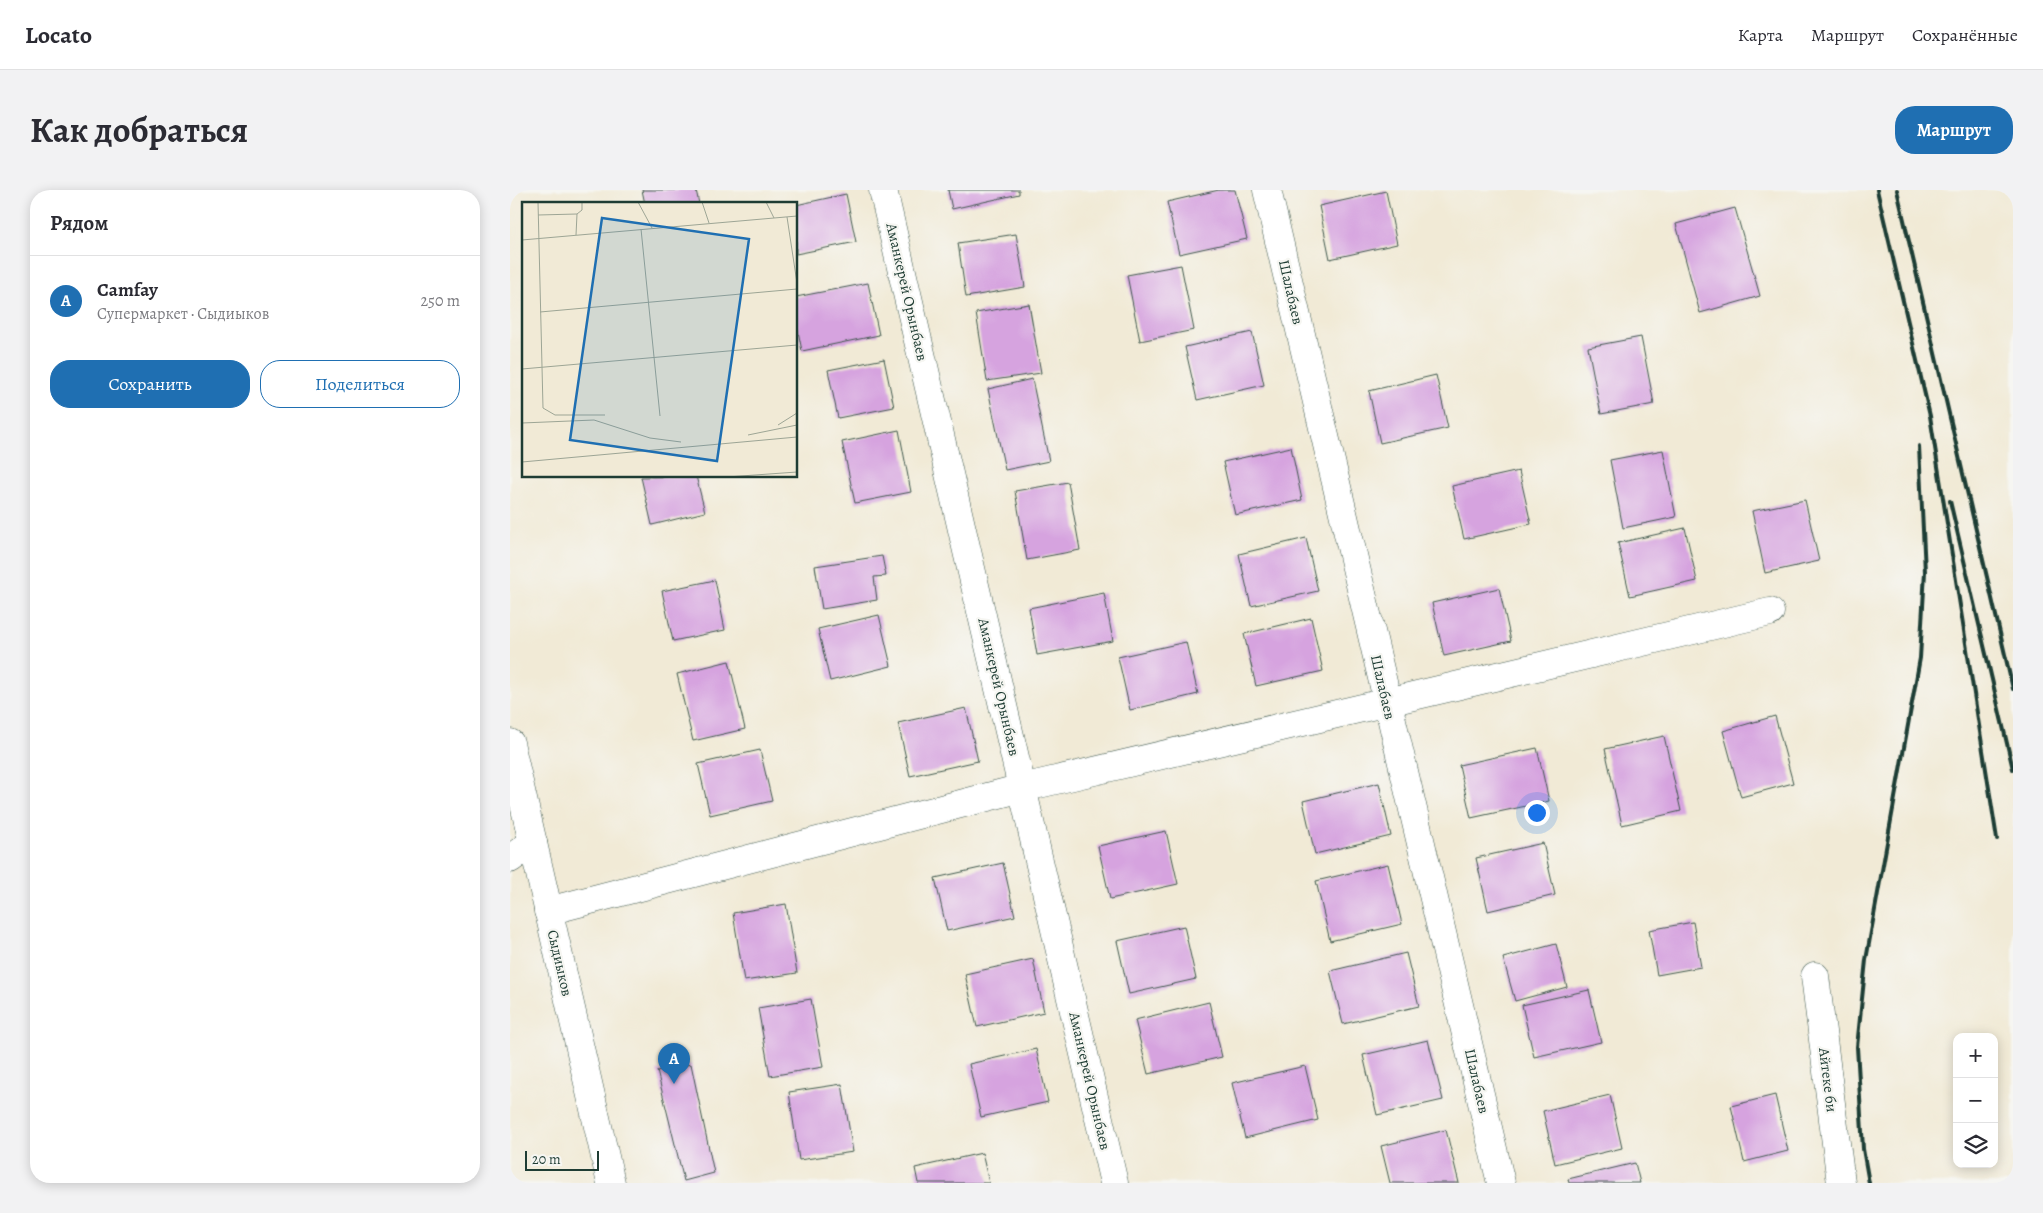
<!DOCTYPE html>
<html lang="ru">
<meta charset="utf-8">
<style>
body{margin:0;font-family:Alegreya,serif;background:#f2f2f3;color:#2b2b33}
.controls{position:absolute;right:15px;bottom:15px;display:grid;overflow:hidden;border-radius:10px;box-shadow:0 2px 12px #0003}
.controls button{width:45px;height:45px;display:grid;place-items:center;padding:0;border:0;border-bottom:1px solid #e1e1e2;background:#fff;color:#2b2b33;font:25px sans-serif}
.scale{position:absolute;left:15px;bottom:12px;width:74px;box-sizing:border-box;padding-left:5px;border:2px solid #1f3d34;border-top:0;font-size:14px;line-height:18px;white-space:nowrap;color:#1f3d34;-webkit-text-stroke:4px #f6f6f2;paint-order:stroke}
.you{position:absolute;left:1026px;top:622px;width:18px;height:18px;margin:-12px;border:4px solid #fff;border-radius:50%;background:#1a73e8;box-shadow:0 0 0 8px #1a73e833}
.badge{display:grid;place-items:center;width:32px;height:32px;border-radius:50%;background:#1f6fb2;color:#fff;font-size:16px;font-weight:700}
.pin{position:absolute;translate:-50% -41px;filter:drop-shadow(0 1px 2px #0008)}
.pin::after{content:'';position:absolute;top:26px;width:18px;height:15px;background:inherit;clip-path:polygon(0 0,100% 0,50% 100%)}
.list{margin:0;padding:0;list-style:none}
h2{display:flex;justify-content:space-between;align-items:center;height:65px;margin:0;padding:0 20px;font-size:21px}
h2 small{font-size:16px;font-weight:400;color:#7c7c81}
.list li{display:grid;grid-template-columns:32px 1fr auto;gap:15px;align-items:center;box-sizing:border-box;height:90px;padding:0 20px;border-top:1px solid #e1e1e2}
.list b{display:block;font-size:19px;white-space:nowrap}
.list p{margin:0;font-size:16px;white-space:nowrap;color:#7c7c81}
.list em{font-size:16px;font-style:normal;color:#7c7c81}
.actions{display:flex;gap:10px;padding:15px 20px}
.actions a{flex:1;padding:11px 0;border:1px solid #1f6fb2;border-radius:20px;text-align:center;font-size:18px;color:#1f6fb2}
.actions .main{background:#1f6fb2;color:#fff}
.icon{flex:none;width:28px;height:28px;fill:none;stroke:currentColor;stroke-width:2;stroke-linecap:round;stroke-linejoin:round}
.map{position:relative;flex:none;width:1503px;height:993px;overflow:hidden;border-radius:20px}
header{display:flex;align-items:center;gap:30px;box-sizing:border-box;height:70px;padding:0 25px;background:#fff;border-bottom:1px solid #e1e1e2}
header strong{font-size:24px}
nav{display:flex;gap:28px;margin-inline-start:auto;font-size:18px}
.intro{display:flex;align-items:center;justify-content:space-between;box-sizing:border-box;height:120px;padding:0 30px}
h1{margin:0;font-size:35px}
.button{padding:12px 22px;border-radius:20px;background:#1f6fb2;color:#fff;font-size:18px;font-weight:700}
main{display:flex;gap:30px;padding:0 30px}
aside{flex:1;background:#fff;border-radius:20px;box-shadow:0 2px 12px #0003}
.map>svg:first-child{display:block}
</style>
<header>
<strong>Locato</strong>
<nav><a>Карта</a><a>Маршрут</a><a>Сохранённые</a></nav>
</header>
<div class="intro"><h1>Как добраться</h1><a class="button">Маршрут</a></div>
<main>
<aside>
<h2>Рядом<small></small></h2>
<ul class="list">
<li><span class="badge">A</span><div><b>Camfay</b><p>Супермаркет · Сыдиыков</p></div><em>250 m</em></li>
</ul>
<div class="actions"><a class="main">Сохранить</a><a>Поделиться</a></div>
</aside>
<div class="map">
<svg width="1503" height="993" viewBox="0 0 1503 993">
<rect width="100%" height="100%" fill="#f6f6f2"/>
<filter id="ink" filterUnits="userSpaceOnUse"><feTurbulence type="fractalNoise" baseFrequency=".02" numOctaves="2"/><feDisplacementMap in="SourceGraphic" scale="10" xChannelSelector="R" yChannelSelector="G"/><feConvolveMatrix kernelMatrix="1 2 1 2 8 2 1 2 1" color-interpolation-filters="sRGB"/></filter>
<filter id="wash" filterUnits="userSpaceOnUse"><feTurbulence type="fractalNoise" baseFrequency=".0096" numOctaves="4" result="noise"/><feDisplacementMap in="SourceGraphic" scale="20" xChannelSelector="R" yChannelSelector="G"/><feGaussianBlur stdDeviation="1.12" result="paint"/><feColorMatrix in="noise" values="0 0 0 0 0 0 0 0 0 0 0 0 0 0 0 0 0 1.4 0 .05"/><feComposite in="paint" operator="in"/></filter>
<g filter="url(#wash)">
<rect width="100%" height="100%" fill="#f1ead6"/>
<g id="blocks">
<g fill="#d6a3df">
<polygon points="132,0 186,0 189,14 135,14"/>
<polygon points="438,0 509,0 509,4 442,19"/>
<polygon points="709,0 725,0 737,49 669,64 657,12"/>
<polygon points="876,1 887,54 820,69 809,16"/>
<polygon points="336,4 346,52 286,64 286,15"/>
<polygon points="1225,18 1250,106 1190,123 1166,34"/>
<polygon points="506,44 515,97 456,107 448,53"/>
<polygon points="671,75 684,140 630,151 617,85"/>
<polygon points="358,93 369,145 292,161 286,131 286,107"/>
<polygon points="519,114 531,183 477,191 466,123"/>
<polygon points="742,142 754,195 687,210 675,157"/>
<polygon points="1131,147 1144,214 1091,224 1078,157"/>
<polygon points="374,169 384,217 328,228 318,180"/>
<polygon points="926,185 938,238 870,253 859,201"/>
<polygon points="522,189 539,271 495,280 478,199"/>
<polygon points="389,240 401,302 345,313 332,252"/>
<polygon points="781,257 792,310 725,325 713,272"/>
<polygon points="1153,260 1166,327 1113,338 1100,270"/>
<polygon points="1009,281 1021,334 954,349 942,296"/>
<polygon points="186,286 195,322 142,335 131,287"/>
<polygon points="558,292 570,360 517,370 505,301"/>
<polygon points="1295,310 1309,371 1255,383 1242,321"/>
<polygon points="1175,338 1187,391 1120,406 1108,353"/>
<polygon points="796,348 808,401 741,416 729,364"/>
<polygon points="372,366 376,386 364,387 367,410 312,419 305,376"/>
<polygon points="205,390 215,440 163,451 152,401"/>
<polygon points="989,398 1001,451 934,466 922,413"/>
<polygon points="594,403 603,451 527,465 519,418"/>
<polygon points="369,425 381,476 320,491 308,439"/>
<polygon points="801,428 813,481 746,496 734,444"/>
<polygon points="676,452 688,504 620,520 608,467"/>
<polygon points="219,471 235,539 183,551 167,484"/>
<polygon points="456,518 468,571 400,586 388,533"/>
<polygon points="1265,526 1283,593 1231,607 1213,541"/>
<polygon points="1154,546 1171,621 1112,635 1095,559"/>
<polygon points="1027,558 1039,611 961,628 949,575"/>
<polygon points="250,560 262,611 200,625 188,574"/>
<polygon points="869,593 881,646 805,664 793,611"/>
<polygon points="656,641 668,694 600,709 588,656"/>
<polygon points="1033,653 1045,705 978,721 966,668"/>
<polygon points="493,673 505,726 437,741 425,688"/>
<polygon points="878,674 892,734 820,751 806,691"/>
<polygon points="276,714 287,783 234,791 223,723"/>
<polygon points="1183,732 1191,777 1147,785 1139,740"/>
<polygon points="674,736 686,789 619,804 607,751"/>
<polygon points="1046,754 1057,797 1005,811 993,768"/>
<polygon points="896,763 909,816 833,834 820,781"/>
<polygon points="523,769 534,822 467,837 455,784"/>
<polygon points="1079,800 1091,852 1024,867 1012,815"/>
<polygon points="301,809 313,877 260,886 248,818"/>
<polygon points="699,812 712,867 638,884 625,830"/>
<polygon points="918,850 933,910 867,925 853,865"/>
<polygon points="526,859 538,912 471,927 459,874"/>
<polygon points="181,874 204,983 174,991 147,881"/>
<polygon points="795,876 808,930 735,948 722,893"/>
<polygon points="332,894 343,962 289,970 279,902"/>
<polygon points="1100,905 1112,958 1045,974 1033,921"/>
<polygon points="1265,905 1278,961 1234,972 1221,916"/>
<polygon points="936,940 949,993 880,993 871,956"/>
<polygon points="472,963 479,993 408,993 405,978"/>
<polygon points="1125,973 1130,993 1059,993 1058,989"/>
</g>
</g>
</g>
<g filter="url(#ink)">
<use href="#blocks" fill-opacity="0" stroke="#3e574c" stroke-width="1"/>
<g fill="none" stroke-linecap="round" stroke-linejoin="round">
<g stroke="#3e574c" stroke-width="29">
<g id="minor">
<polyline points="373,0 604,993"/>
<polyline points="757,0 991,993"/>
<polyline points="0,553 101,993"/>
<polyline points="0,669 23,652"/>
<polyline points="38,721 512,598 1260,422"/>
<polyline points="1305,786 1331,993"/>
</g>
</g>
<use href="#minor" stroke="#fff" stroke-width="28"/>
<g stroke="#1f3d34" stroke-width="4">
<polyline points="1367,0 1420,226 1487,649"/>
<polyline points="1387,0 1503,499"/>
<polyline points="1440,311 1503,579"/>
<polyline points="1359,993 1353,959 1347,857 1356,770 1410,468 1415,382 1409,256"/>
</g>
</g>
</g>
<g text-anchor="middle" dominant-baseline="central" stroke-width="4.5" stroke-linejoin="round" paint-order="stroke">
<g font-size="15" fill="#1f3d34" stroke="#f6f6f2">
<text transform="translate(397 102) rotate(77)">Аманкерей Орынбаев</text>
<text transform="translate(781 102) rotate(77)">Шалабаев</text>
<text transform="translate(489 497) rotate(77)">Аманкерей Орынбаев</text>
<text transform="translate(873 497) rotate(77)">Шалабаев</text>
<text transform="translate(50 773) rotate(77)">Сыдиыков</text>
<text transform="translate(1318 890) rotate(83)">Айтеке би</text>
<text transform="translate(580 891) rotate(77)">Аманкерей Орынбаев</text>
<text transform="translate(967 891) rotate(77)">Шалабаев</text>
</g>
</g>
<g transform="translate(12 12)">
<rect width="275" height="275" fill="#f1ead6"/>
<path fill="none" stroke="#9da595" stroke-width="1" d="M16 0 21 206 33 213H83M116 0 130 26M180 0 187 21M244 0 252 16M16 13 55 12 60 8V0M265 15 275 81M119 27 138 214M54 33 55 12M0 38 275 14M18 110 275 87M0 167 275 143M0 221 72 218 128 236 159 240M256 223 275 211M226 233 275 223M0 260 275 235M205 275 275 270"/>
<path fill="#1f6fb2" fill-opacity="0.15" stroke="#1f6fb2" stroke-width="2.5" d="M80 16 227 37 195 259 48 238Z"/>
<rect width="275" height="275" fill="none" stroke="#1f3d34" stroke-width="2.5"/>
</g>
</svg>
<div class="controls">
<button>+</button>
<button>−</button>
<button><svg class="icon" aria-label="layers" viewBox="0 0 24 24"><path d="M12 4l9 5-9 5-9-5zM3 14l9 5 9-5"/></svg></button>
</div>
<div class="scale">20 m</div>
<div class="you"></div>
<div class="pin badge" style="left:164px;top:894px">A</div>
</div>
</main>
